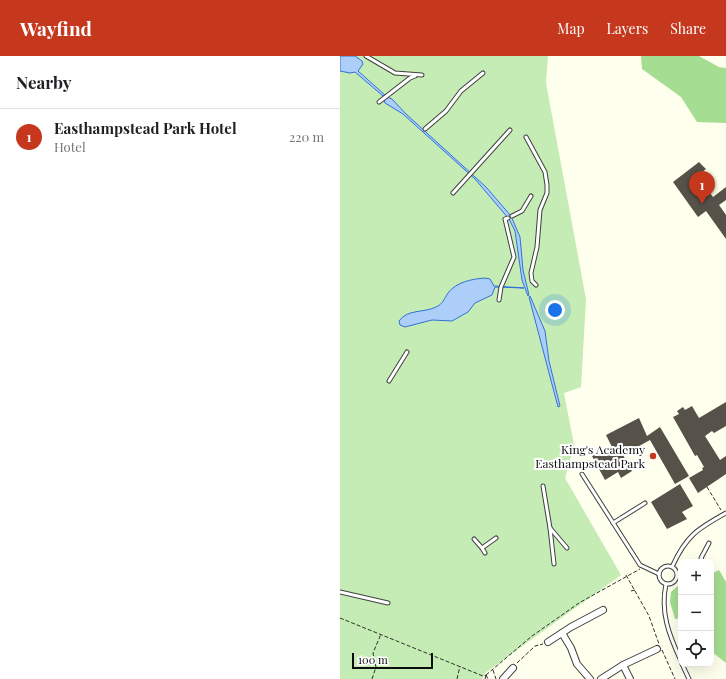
<!DOCTYPE html>
<meta charset="utf-8">
<style>
body{margin:0;font-family:"Playfair Display",serif;background:#f2f2f2;color:#202124}
.controls{position:absolute;right:12px;bottom:12px;display:grid;overflow:hidden;border-radius:8px;box-shadow:0 4px 16px #0002}
.controls button{width:36px;height:36px;display:grid;place-items:center;padding:0;border:0;border-bottom:1px solid #e0e0e0;background:#fff;color:#202124;font:20px sans-serif}
.scale{position:absolute;left:12px;bottom:10px;width:81px;box-sizing:border-box;padding-left:4px;border:2px solid #0d0d0d;border-top:0;font-size:11px;line-height:14px;white-space:nowrap;color:#0d0d0d;-webkit-text-stroke:3px #fff;paint-order:stroke}
.you{position:absolute;left:215px;top:254px;width:14px;height:14px;margin:-10px;border:3px solid #fff;border-radius:50%;background:#1a73e8;box-shadow:0 0 0 6px #1a73e833}
.badge{display:grid;place-items:center;width:26px;height:26px;border-radius:50%;background:#c5381d;color:#fff;font-size:13px;font-weight:700}
.pin{position:absolute;translate:-50% -33px;filter:drop-shadow(0 1px 2px #0008)}
.pin::after{content:'';position:absolute;top:21px;width:14px;height:12px;background:inherit;clip-path:polygon(0 0,100% 0,50% 100%)}
.list{margin:0;padding:0;list-style:none}
h2{display:flex;justify-content:space-between;align-items:center;height:52px;margin:0;padding:0 16px;font-size:17px}
h2 small{font-size:13px;font-weight:400;color:#757577}
.list li{display:grid;grid-template-columns:26px 1fr auto;gap:12px;align-items:center;box-sizing:border-box;height:56px;padding:0 16px;border-top:1px solid #e0e0e0}
.list b{display:block;font-size:15px;white-space:nowrap}
.list p{margin:0;font-size:13px;white-space:nowrap;color:#757577}
.list em{font-size:13px;font-style:normal;color:#757577}
.icon{flex:none;width:22px;height:22px;fill:none;stroke:currentColor;stroke-width:2;stroke-linecap:round;stroke-linejoin:round}
.map{position:relative;flex:none;width:386px;height:623px;overflow:hidden}
header{display:flex;align-items:center;gap:24px;box-sizing:border-box;height:56px;padding:0 20px;background:#c5381d;color:#fff}
header strong{font-size:19px}
nav{display:flex;gap:22px;margin-inline-start:auto;font-size:14px}
main{display:flex}
aside{flex:1;background:#fff}
.map>svg:first-child{display:block}
</style>
<header>
<strong>Wayfind</strong>
<nav><a>Map</a><a>Layers</a><a>Share</a></nav>
</header>
<main>
<aside>
<h2>Nearby<small></small></h2>
<ul class="list">
<li><span class="badge">1</span><div><b>Easthampstead Park Hotel</b><p>Hotel</p></div><em>220 m</em></li>
</ul>
</aside>
<div class="map">
<svg width="386" height="623" viewBox="0 0 386 623">
<rect width="100%" height="100%" fill="#ffffed"/>
<polygon fill="#c5ecb4" points="0,0 208,0 206,27 246,243 241,331 224,337 234,389 225,422 281,519 145,617 142,623 0,623"/>
<g fill="#a5dd93">
<polygon points="301,0 359,0 379,11 386,12 386,67 357,66 341,41 302,13"/>
<polygon points="379,514 386,526 386,607 371,595 371,518"/>
<polygon points="341,527 341,562 335,563 330,546 331,536"/>
</g>
<g fill="#aecefa" stroke="#3171d5">
<polygon points="0,0 15,0 22,5 23,8 18,15 45,39 43,40 15,16 10,17 0,15"/>
<polygon points="47,41 52,43 65,57 146,131 171,160 180,181 183,214 189,239 188,240 182,224 175,175 169,163 135,123 63,58 45,47 44,44"/>
<path d="M145 222 150 223 154 230 184 232 155 231 152 239 135 247 128 256 112 265 92 264 65 271 60 269 59 265C67 253 84 257 96 251 103 248 104 243 108 237 116 226 132 223 145 222Z"/>
<polygon points="190,240 205,275 209,305 220,350 218,351 189,241"/>
</g>
<g fill="#565149">
<polygon points="359,106 366,113 357,120 373,141 386,131 386,144 379,149 386,159 386,183 366,155 358,161 333,126"/>
<polygon points="386,346 386,370 374,377 372,375 365,380 380,404 386,400 386,418 358,437 349,422 363,414 362,412 364,411 357,399 355,400 333,361 339,358 337,355 343,351 345,354 352,350 359,362"/>
<polygon points="299,362 307,380 320,371 349,420 335,428 310,384 283,399 292,415 281,422 278,416 265,424 252,400 272,391 266,379"/>
<polygon points="340,428 353,450 342,456 347,463 327,473 311,446"/>
</g>
<g fill="none" stroke-linecap="round" stroke-linejoin="round">
<g stroke="#404040" stroke-width="5">
<g id="lane">
<polyline points="26,0 55,17 82,19"/>
<polyline points="39,46 70,22 75,20"/>
<polyline points="85,73 106,55 121,35 143,17"/>
<polyline points="186,81 205,116 207,129 207,137 200,154 197,191 191,217 192,225 196,229"/>
<polyline points="113,137 170,74"/>
<polyline points="172,160 182,155 191,140"/>
<polyline points="159,244 161,231 174,201 165,163 168,162"/>
<polyline points="49,325 67,296"/>
<polyline points="242,418 300,509 319,518"/>
<polyline points="203,430 210,472 214,508"/>
<polyline points="273,467 305,447"/>
<polyline points="210,472 227,492"/>
<polyline points="134,483 142,492 156,482"/>
<polyline points="142,492 145,497"/>
<polyline points="363,506 361,502 369,487"/>
<circle cx="328" cy="519" r="9"/>
<path d="M332 511C346 480 357 473 386 457"/>
<path d="M326 528C320 556 329 579 341 605"/>
<polyline points="0,536 48,547"/>
<polyline points="342,608 349,623"/>
</g>
</g>
<g stroke="#404040" stroke-width="8">
<g id="street">
<polyline points="222,577 231,592 237,608 250,623"/>
<polyline points="208,586 231,571 263,554"/>
<polyline points="283,609 290,623"/>
<polyline points="163,623 173,612"/>
<polyline points="261,623 283,609 317,593"/>
</g>
</g>
<g stroke="#2f2f2f" stroke-width="1" stroke-dasharray="4 2" stroke-linecap="butt">
<polyline points="367,431 381,454"/>
<polyline points="286,519 309,560 319,588"/>
<polyline points="291,535 295,534"/>
<polyline points="0,562 143,620 146,619"/>
<polyline points="322,594 335,623"/>
<polyline points="177,607 195,590 203,588"/>
<polyline points="153,614 156,623"/>
<polyline points="146,619 192,580 239,547 300,513"/>
<polyline points="146,619 148,623"/>
<polyline points="32,623 36,611 33,597 41,578"/>
<polyline points="117,623 120,610"/>
<polyline points="145,623 146,619"/>
</g>
<use href="#lane" stroke="#fff" stroke-width="3"/>
<use href="#street" stroke="#fff" stroke-width="6"/>
</g>
<circle fill="#c5381d" stroke="#fff" stroke-width="1.5" cx="313" cy="400" r="4"/>
<g text-anchor="middle" dominant-baseline="central" stroke-width="4" stroke-linejoin="round" paint-order="stroke">
<g font-size="12" fill="#0d0d0d" stroke="#fff" text-anchor="end">
<text x="305" y="393">King's Academy<tspan x="305" dy="14">Easthampstead Park</tspan></text>
</g>
</g>
</svg>
<div class="controls">
<button>+</button>
<button>−</button>
<button><svg class="icon" aria-label="locate" viewBox="0 0 24 24"><circle cx="12" cy="12" r="6"/><path d="M12 2v4M12 18v4M2 12h4M18 12h4"/></svg></button>
</div>
<div class="scale">100 m</div>
<div class="you"></div>
<div class="pin badge" style="left:362px;top:148px">1</div>
</div>
</main>
